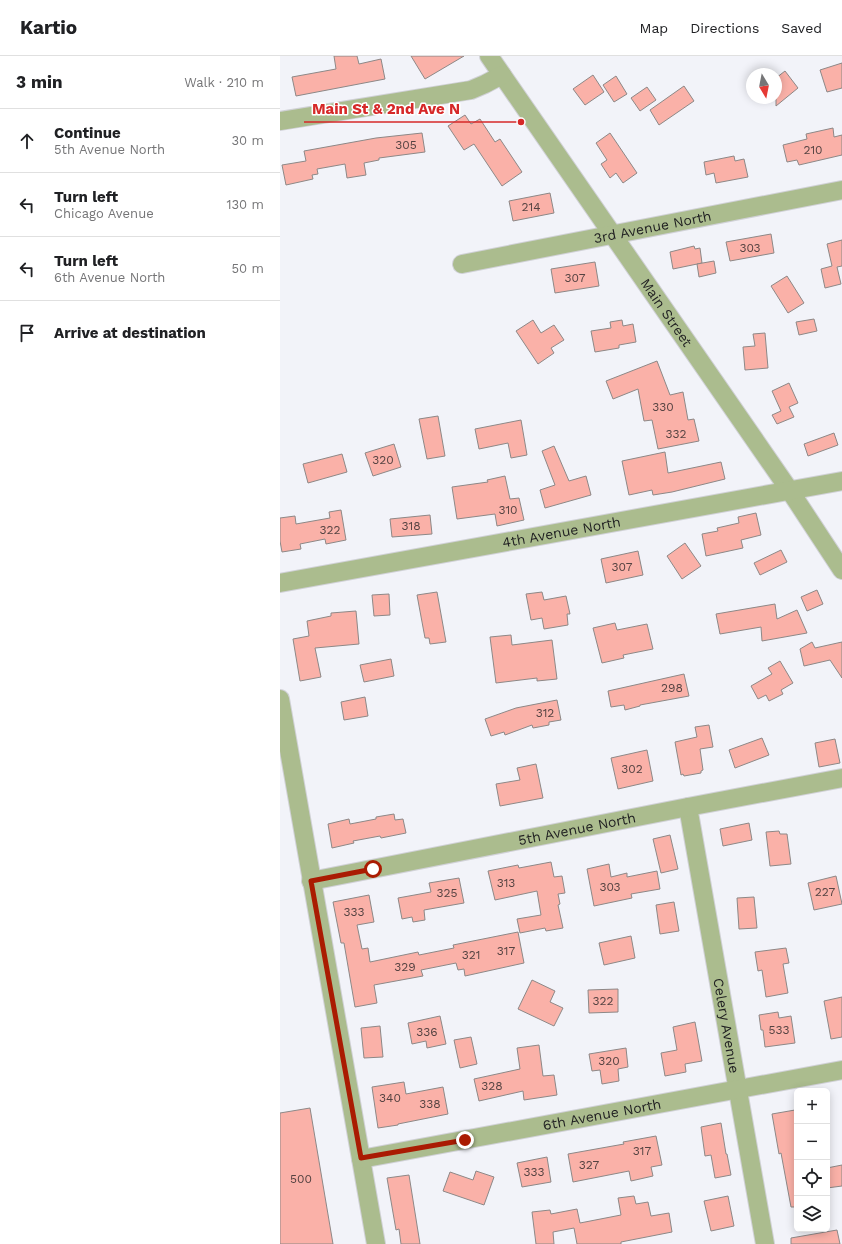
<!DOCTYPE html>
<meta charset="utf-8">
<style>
body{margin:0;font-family:"Work Sans",sans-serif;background:#f6f6f6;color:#202124}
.controls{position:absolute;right:12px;bottom:12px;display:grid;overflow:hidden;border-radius:6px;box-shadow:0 2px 10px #0003}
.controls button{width:36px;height:36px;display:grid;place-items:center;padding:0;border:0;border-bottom:1px solid #e0e0e0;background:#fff;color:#202124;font:20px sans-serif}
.compass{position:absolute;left:466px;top:12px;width:36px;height:36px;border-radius:50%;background:#fff;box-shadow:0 2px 10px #0003;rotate:170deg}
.stop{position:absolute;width:12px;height:12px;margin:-9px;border:3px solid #aa1b02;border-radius:50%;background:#fff}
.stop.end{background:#aa1b02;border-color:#fff;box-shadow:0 1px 4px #0008}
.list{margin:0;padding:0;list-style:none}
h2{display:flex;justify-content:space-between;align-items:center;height:52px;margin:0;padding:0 16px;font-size:17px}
h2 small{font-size:13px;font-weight:400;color:#757577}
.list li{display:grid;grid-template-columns:26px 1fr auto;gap:12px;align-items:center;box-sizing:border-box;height:64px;padding:0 16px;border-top:1px solid #e0e0e0}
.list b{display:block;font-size:15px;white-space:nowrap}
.list p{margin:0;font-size:13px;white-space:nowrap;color:#757577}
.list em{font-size:13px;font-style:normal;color:#757577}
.icon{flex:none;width:22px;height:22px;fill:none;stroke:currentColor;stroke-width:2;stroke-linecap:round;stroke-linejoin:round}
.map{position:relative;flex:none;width:562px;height:1188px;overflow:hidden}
header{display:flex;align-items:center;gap:24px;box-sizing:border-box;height:56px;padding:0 20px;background:#fff;border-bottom:1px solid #e0e0e0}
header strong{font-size:19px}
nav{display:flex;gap:22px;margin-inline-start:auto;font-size:14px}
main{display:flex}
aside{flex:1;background:#fff}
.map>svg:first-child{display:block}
</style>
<header>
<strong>Kartio</strong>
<nav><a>Map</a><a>Directions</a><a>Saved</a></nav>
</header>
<main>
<aside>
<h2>3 min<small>Walk · 210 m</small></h2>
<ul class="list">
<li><svg class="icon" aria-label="ahead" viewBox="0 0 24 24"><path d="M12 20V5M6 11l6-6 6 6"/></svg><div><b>Continue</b><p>5th Avenue North</p></div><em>30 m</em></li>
<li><svg class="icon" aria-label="left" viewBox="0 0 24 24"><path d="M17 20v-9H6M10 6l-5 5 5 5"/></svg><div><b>Turn left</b><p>Chicago Avenue</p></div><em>130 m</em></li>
<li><svg class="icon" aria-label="left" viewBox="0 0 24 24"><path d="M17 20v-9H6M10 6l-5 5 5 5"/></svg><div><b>Turn left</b><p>6th Avenue North</p></div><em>50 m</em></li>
<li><svg class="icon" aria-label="arrive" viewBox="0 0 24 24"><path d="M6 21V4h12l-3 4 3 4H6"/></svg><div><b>Arrive at destination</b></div></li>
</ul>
</aside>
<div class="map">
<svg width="562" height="1188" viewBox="0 0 562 1188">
<rect width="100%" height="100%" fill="#f2f3f9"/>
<g fill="#fab1a8" stroke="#8d8887">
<polygon points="54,0 77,0 79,8 101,3 105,23 16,40 12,21 56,13"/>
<polygon points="131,0 184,0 145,23"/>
<polygon points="562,7 562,32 547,36 540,14"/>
<polygon points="505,15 518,32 496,50 496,22"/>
<polygon points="313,19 324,36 305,49 293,33"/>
<polygon points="336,20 347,38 334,46 323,29"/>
<polygon points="404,30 414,45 379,69 370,54"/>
<polygon points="367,31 376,44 360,55 351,42"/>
<polygon points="185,59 191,68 200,63 215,86 220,83 242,116 222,130 194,88 184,94 168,70"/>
<polygon points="553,72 554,81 562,79 562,99 519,109 517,104 507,106 503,89 527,83 526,78"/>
<polygon points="142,77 145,96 99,102 99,104 84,107 86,119 67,122 65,108 37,113 38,118 32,119 33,123 6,129 2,109 26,105 24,95 96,82"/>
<polygon points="330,77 357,117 343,127 336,117 330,122 321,108 327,104 316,87"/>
<polygon points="454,100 455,105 464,103 468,121 436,127 434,117 426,119 424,106"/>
<polygon points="270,137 274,157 233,165 229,145"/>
<polygon points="491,178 494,197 450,205 446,186"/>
<polygon points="562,184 562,210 557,211 561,228 545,232 541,213 552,210 547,188"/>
<polygon points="414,190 415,193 420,192 422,207 393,213 390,196"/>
<polygon points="434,205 436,217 419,221 417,208"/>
<polygon points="315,206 319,230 275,237 271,213"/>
<polygon points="507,220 524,247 508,257 491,230"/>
<polygon points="534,263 537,275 519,279 516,266"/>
<polygon points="253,264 261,277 274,269 284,284 271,292 274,297 258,308 236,275"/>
<polygon points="342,264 343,270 353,268 356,286 339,289 339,292 315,296 311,275 331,272 330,266"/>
<polygon points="485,277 488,312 465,314 463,291 475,290 473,278"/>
<polygon points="377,305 390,339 403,336 408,364 414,363 419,385 378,393 372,364 364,365 358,333 333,343 326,325"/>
<polygon points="509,327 518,347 509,351 514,361 497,368 492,359 501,355 492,335"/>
<polygon points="158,360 165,400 147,403 139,363"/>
<polygon points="241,364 247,399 231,402 228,387 199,393 195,373"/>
<polygon points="554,377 558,389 528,400 524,388"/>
<polygon points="114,388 121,411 93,420 85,397"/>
<polygon points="274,390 289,425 306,420 311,439 265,452 260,434 275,429 262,395"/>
<polygon points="385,396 388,417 441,406 445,423 392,436 373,439 372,434 349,439 342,405"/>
<polygon points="62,398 67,416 28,427 23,408"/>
<polygon points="225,420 230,443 239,442 244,464 217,470 215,458 177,463 172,431 208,426 207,424"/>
<polygon points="61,454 66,484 46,488 45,483 20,488 21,493 2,496 0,485 0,462 15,460 16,468 50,462 49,456"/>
<polygon points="476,457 481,479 461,484 463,492 426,500 422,478 438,475 437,472 459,467 458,461"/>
<polygon points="150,459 152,478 112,481 110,463"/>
<polygon points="405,487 421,510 402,523 387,500"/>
<polygon points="501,494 507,506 480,519 474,507"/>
<polygon points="358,495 363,519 326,527 321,503"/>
<polygon points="537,534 543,548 527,555 521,541"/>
<polygon points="157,536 166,586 150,588 149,582 145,582 137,539"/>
<polygon points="262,536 264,544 286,540 290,558 287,558 288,569 264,573 262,562 251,564 246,538"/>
<polygon points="109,538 110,559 94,560 92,539"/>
<polygon points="495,548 497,563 517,554 527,577 482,585 481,571 440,578 436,558"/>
<polygon points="76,555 79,588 35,592 41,621 20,625 13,583 29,580 27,565 51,560 51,557"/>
<polygon points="335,567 337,574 367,568 373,593 343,599 344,602 322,607 313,572"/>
<polygon points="231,579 232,589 272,584 277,623 257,625 257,622 216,627 210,581"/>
<polygon points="532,586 535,592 562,586 562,622 550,604 524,610 520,593"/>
<polygon points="111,603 114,620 84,626 80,609"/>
<polygon points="500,605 513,627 501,634 503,638 489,645 486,639 478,643 471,630 492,618 488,612"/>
<polygon points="404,618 409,640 360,649 360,650 345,654 344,649 331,651 328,635"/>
<polygon points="85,641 88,660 64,664 61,646"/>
<polygon points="277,644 281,664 269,666 269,669 253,672 252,669 225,679 224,676 211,680 205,663 236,652"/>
<polygon points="429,669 433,691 420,693 423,714 421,715 421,717 404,720 403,718 401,719 395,686 417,681 415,671"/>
<polygon points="482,682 489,699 455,712 449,694"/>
<polygon points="555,683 560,707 539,711 535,687"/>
<polygon points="367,694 373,725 338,733 331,702"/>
<polygon points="256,708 263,742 220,750 216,728 240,724 237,712"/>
<polygon points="114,758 115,764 123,763 126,777 101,782 100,780 73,785 74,787 52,792 48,768 69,763 70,768 96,763 96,761"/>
<polygon points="469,767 472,784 443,790 440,773"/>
<polygon points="499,775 500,778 507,778 511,808 490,810 486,776"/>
<polygon points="390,779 398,813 381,817 373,783"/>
<polygon points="271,806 274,821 282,820 285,837 278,838 280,848 278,849 283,872 266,875 265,872 240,877 237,863 261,859 257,835 215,844 208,815 238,809 239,812"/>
<polygon points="329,808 331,821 347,817 347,821 377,815 380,833 351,838 352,842 314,850 307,813"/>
<polygon points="556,820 562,848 534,854 528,827"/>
<polygon points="179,822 184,847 144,854 145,864 133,866 132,861 122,863 118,842 151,836 149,827"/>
<polygon points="89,839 94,866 77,869 82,893 88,892 90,906 138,896 139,899 174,892 173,889 238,876 244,907 185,920 184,913 178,914 176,907 141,914 143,920 94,929 97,947 75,951 64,887 61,887 53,846"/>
<polygon points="474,841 477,872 459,873 457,842"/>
<polygon points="394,846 399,875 380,878 376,849"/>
<polygon points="351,880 355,902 324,909 319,887"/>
<polygon points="506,892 509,907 503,908 508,937 486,941 482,914 478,915 475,896"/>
<polygon points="252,924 275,935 270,946 283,952 274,970 238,953"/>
<polygon points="338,933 338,956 309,957 308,934"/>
<polygon points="562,941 562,981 551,983 544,945"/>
<polygon points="498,956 499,962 511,960 515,987 485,991 483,974 481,974 479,959"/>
<polygon points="160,960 166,988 147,992 146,985 132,988 128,967"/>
<polygon points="415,966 422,1005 405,1008 406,1016 385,1020 381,997 397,994 393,971"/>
<polygon points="100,970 103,1001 84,1002 81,972"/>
<polygon points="191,981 197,1008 180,1012 174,984"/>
<polygon points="259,989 263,1020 274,1019 277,1039 244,1044 243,1035 199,1045 194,1023 240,1013 237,992"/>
<polygon points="346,992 348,1011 338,1013 339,1025 322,1028 320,1014 312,1015 309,998"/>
<polygon points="124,1026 126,1038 163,1031 168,1058 118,1068 118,1069 98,1072 92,1031"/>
<polygon points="30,1052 53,1188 0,1188 0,1057"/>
<polygon points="515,1054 517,1066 517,1151 511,1151 501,1097 499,1098 492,1058"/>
<polygon points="441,1067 446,1098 447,1098 451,1119 435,1122 431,1099 425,1100 421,1071"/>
<polygon points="376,1080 382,1109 371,1111 373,1120 351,1125 349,1115 293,1126 288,1098 344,1088 343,1086"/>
<polygon points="267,1101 271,1126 242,1131 237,1107"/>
<polygon points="562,1109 562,1130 547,1132 547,1112"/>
<polygon points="196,1115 214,1121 204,1149 163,1135 170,1116 193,1124"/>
<polygon points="129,1119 140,1188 121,1188 119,1173 116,1174 107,1122"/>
<polygon points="354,1140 356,1148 368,1146 371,1160 389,1157 392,1176 341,1186 341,1188 297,1188 294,1172 273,1176 274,1188 256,1188 252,1156 270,1154 271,1158 297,1153 300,1167 341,1159 338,1142"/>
<polygon points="448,1140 454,1170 431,1175 424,1145"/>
<polygon points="557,1174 560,1188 511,1188 511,1182"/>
</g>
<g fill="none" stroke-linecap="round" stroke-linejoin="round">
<g stroke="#d0d1d6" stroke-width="20">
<g id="minor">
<path id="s1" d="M209 0 510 435 562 514"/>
<polyline points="0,65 191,34 205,28 222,19"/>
<path id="s2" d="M182 208 562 134"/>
<path id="s3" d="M0 527 562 425"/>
<polyline points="0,643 96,1188"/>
<path id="s4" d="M408 751 485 1188"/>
<path id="s5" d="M31 825 408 751 562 722"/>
<path id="s6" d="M81 1103 562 1014"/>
</g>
</g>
<use href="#minor" stroke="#abbc8e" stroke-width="18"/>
</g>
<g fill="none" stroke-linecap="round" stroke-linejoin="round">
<polyline stroke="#aa1b02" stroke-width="5" points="93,813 31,825 81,1102 185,1084"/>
</g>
<g text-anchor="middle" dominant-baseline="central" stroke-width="3" stroke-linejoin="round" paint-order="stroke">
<g font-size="12" fill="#554342">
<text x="126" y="89">305</text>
<text x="533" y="94">210</text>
<text x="251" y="151">214</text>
<text x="470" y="192">303</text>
<text x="295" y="222">307</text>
<text x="383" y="351">330</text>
<text x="396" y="378">332</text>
<text x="103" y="404">320</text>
<text x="228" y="454">310</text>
<text x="131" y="470">318</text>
<text x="50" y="474">322</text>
<text x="342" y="511">307</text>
<text x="392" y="632">298</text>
<text x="265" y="657">312</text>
<text x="352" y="713">302</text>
<text x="226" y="827">313</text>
<text x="330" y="831">303</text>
<text x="545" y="836">227</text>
<text x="167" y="837">325</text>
<text x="74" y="856">333</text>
<text x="226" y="895">317</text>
<text x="191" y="899">321</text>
<text x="125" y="911">329</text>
<text x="323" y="945">322</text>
<text x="499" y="974">533</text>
<text x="147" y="976">336</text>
<text x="329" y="1005">320</text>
<text x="212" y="1030">328</text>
<text x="110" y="1042">340</text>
<text x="150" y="1048">338</text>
<text x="362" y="1095">317</text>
<text x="309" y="1109">327</text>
<text x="254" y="1116">333</text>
<text x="21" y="1123">500</text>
</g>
<g font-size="14" fill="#1e1e20" stroke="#fff">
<text stroke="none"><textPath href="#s2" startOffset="194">3rd Avenue North</textPath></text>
<text stroke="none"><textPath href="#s1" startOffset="312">Main Street</textPath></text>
<text stroke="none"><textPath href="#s3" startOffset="286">4th Avenue North</textPath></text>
<text stroke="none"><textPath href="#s5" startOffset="271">5th Avenue North</textPath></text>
<text stroke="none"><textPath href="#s4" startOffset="222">Celery Avenue</textPath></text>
<text stroke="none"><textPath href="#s6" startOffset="245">6th Avenue North</textPath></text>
</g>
</g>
<path fill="none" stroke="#d62828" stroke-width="1.5" d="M241 66L188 66H24"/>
<circle fill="#d62828" stroke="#fff" stroke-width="1.5" cx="241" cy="66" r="4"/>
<g font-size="15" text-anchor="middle" font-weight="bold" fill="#d62828" stroke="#fff" stroke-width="3" stroke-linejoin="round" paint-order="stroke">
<text x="106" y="58">Main St &amp; 2nd Ave N</text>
</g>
</svg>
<div class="controls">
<button>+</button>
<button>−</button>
<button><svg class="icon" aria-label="locate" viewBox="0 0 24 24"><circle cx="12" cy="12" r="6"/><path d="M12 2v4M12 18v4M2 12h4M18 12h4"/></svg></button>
<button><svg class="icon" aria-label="layers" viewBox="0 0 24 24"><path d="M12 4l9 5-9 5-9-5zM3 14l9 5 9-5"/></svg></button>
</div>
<svg class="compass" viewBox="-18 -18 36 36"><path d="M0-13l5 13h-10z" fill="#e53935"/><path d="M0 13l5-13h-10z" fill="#757577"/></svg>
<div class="stop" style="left:93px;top:813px"></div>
<div class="stop end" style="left:185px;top:1084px"></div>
</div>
</main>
